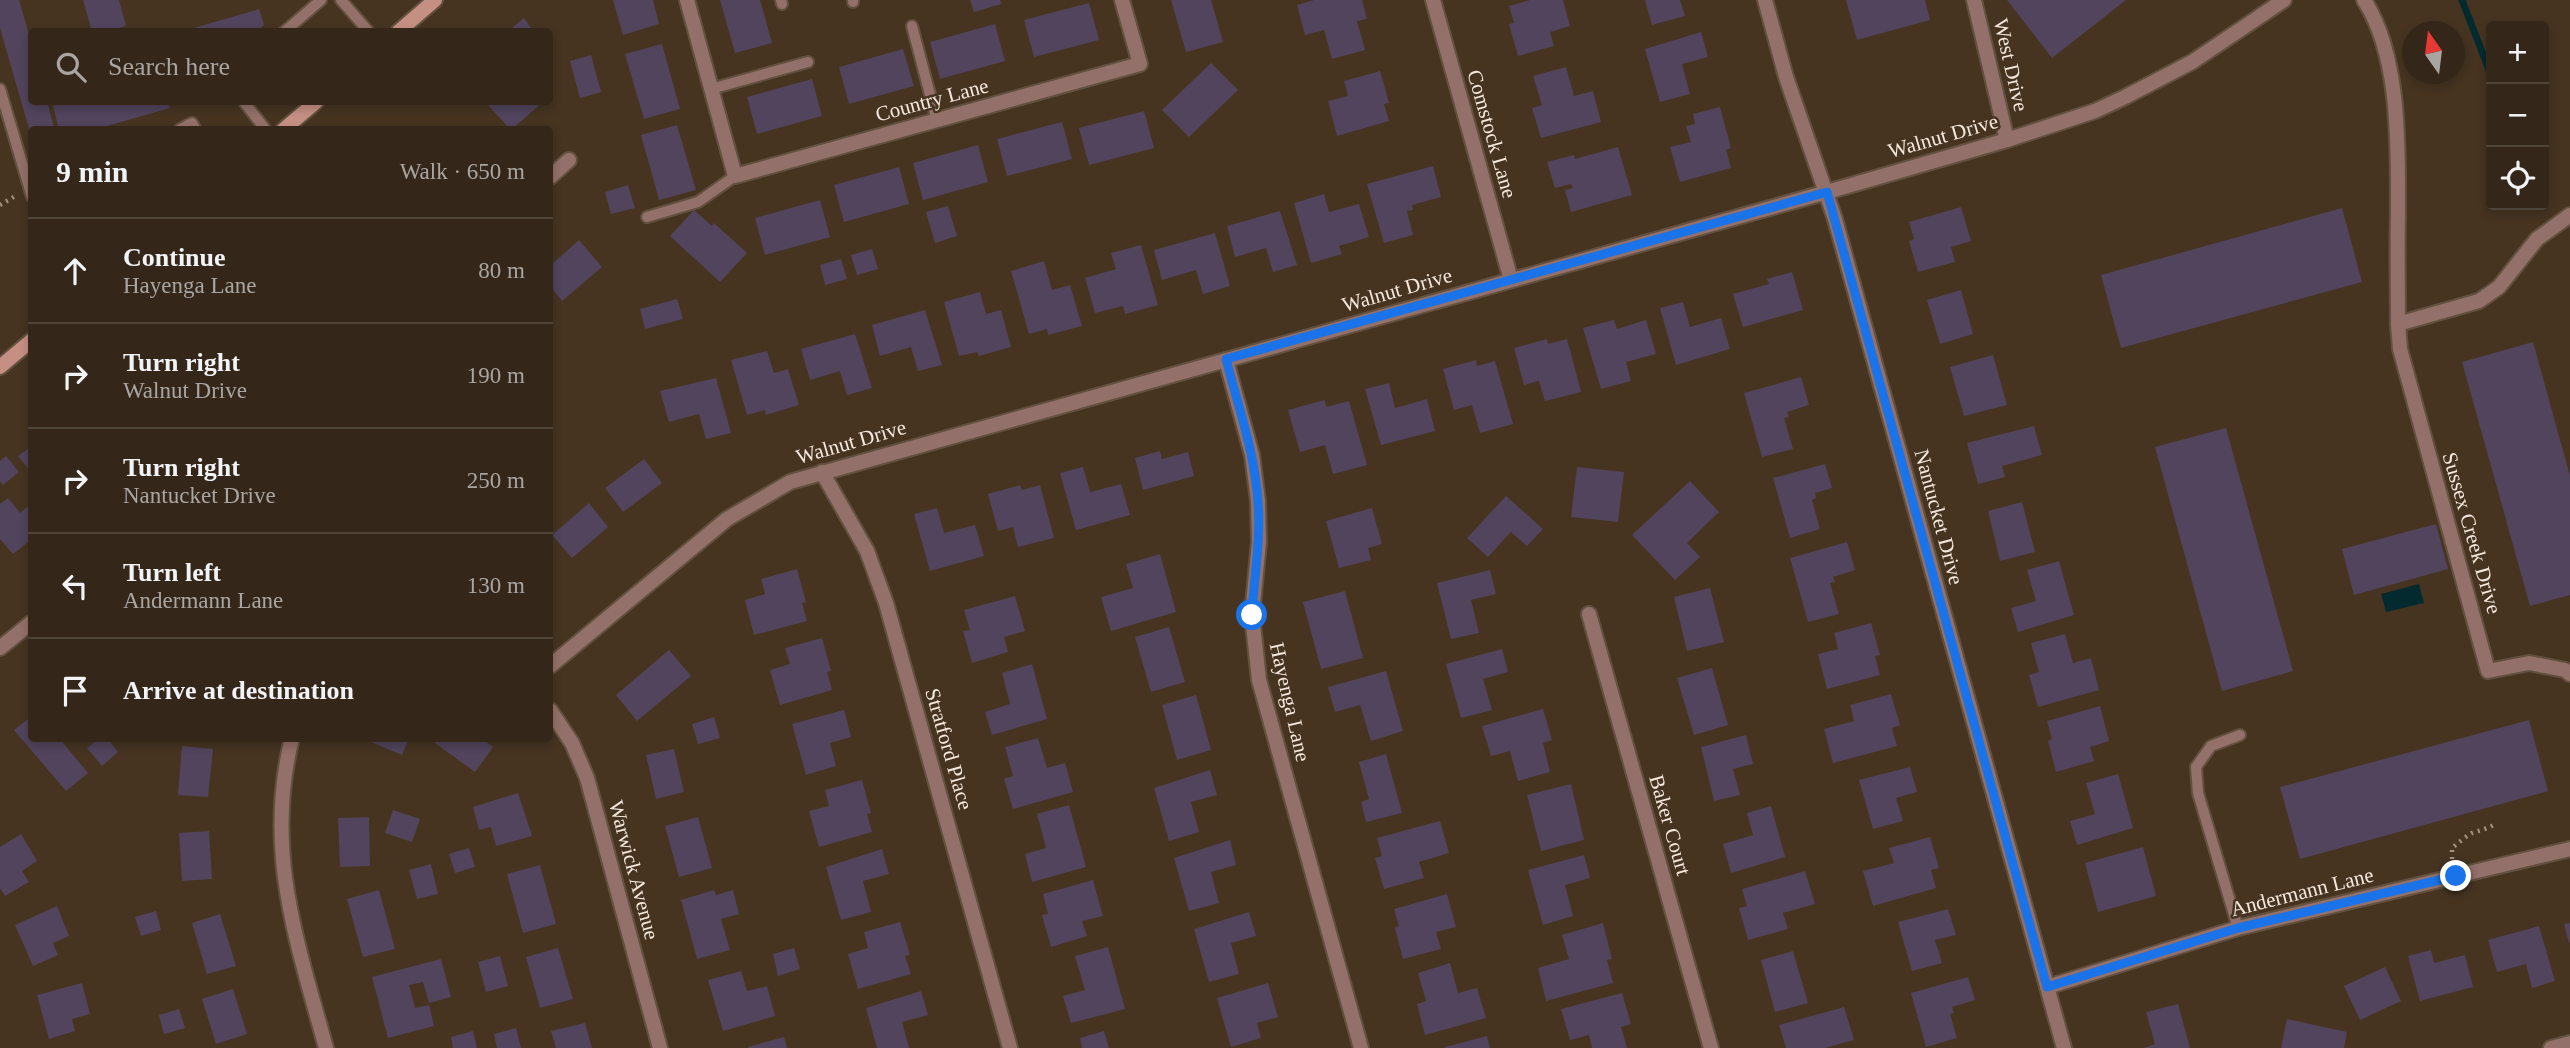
<!DOCTYPE html>
<meta charset="utf-8">
<style>
body{margin:0;font-family:Georgia,serif;background:#3f3326;color:#f1f3f6}
.controls{position:absolute;right:21px;top:21px;display:grid;overflow:hidden;border-radius:7px;box-shadow:0 4px 10px #0003}
.controls button{width:63px;height:63px;display:grid;place-items:center;padding:0;border:0;border-bottom:2px solid #4e4438;background:#342719;color:#f1f3f6;font:35px sans-serif}
.compass{position:absolute;left:2402px;top:21px;width:63px;height:63px;border-radius:50%;background:#342719;box-shadow:0 4px 10px #0003;rotate:346deg}
.stop{position:absolute;width:21px;height:21px;margin:-16px;border:5px solid #1a73e8;border-radius:50%;background:#fff}
.stop.end{background:#1a73e8;border-color:#fff;box-shadow:0 2px 7px #0008}
.list{margin:0;padding:0;list-style:none}
h2{display:flex;justify-content:space-between;align-items:center;height:91px;margin:0;padding:0 28px;font-size:30px}
h2 small{font-size:23px;font-weight:400;color:#a9a5a2}
.list li{display:grid;grid-template-columns:46px 1fr auto;gap:21px;align-items:center;box-sizing:border-box;height:105px;padding:0 28px;border-top:2px solid #4e4438}
.list b{display:block;font-size:26px;white-space:nowrap}
.list p{margin:0;font-size:23px;white-space:nowrap;color:#a9a5a2}
.list em{font-size:23px;font-style:normal;color:#a9a5a2}
.icon{flex:none;width:38px;height:38px;fill:none;stroke:currentColor;stroke-width:2;stroke-linecap:round;stroke-linejoin:round}
.map{position:relative;flex:none;width:2570px;height:1048px;overflow:hidden}
.search{position:absolute;background:#342719;box-shadow:0 4px 10px #0003;left:28px;top:28px;width:525px;height:77px;display:flex;align-items:center;gap:18px;box-sizing:border-box;padding:0 24px;border-radius:7px;color:#a9a5a2;font-size:26px}
.panel{position:absolute;background:#342719;box-shadow:0 4px 10px #0003;left:28px;top:126px;width:525px;height:616px;border-radius:7px}
.map>svg:first-child{display:block}
</style>
<div class="map">
<svg width="2570" height="1048" viewBox="0 0 2570 1048">
<rect width="100%" height="100%" fill="#463421"/>
<polygon fill="#032b2f" points="2419,584 2424,603 2386,612 2381,594"/>
<g fill="none" stroke-linecap="round" stroke-linejoin="round">
<polyline stroke="#032b2f" stroke-width="7" points="2462,0 2491,75"/>
</g>
<g fill="#51445c">
<polygon points="0,0 19,0 32,45 32,102 47,102 55,130 32,130 32,139 0,28"/>
<polygon points="83,0 119,0 126,26 107,32 92,32"/>
<polygon points="613,0 653,0 659,24 623,35"/>
<polygon points="720,0 760,0 772,43 735,53"/>
<polygon points="970,0 1000,0 1001,4 974,12"/>
<polygon points="1171,0 1211,0 1223,42 1186,52"/>
<polygon points="1314,0 1362,0 1367,19 1357,21 1365,50 1332,59 1324,30 1305,35 1297,5"/>
<polygon points="1530,0 1563,0 1570,26 1550,32 1554,46 1518,56 1509,24 1514,23 1509,6"/>
<polygon points="1645,0 1680,0 1685,16 1652,25"/>
<polygon points="1846,0 1925,0 1930,20 1857,40"/>
<polygon points="2007,0 2126,0 2052,58"/>
<polygon points="1089,3 1099,40 1034,57 1024,20"/>
<polygon points="259,9 264,25 255,32 195,32 194,28"/>
<polygon points="524,18 534,32 507,32"/>
<polygon points="995,24 1005,61 940,79 930,42"/>
<polygon points="1701,32 1708,57 1682,64 1690,94 1660,102 1645,49"/>
<polygon points="662,44 680,109 644,119 625,54"/>
<polygon points="903,49 914,86 849,104 839,67"/>
<polygon points="591,55 601,92 580,98 570,61"/>
<polygon points="1211,63 1238,90 1189,137 1162,110"/>
<polygon points="1566,67 1574,96 1593,91 1601,122 1541,138 1532,108 1542,105 1533,76"/>
<polygon points="1380,71 1389,103 1384,104 1389,121 1337,136 1328,101 1348,96 1344,81"/>
<polygon points="812,79 822,116 757,134 747,97"/>
<polygon points="69,102 168,102 170,108 93,130 59,130 53,106"/>
<polygon points="489,102 543,102 511,130 487,104"/>
<polygon points="1720,107 1731,148 1726,150 1731,168 1680,182 1670,147 1691,142 1686,126 1695,124 1693,114"/>
<polygon points="1144,111 1154,148 1089,165 1079,128"/>
<polygon points="1062,122 1072,159 1007,176 997,139"/>
<polygon points="677,125 696,190 659,200 641,135"/>
<polygon points="978,145 988,182 923,200 913,163"/>
<polygon points="1618,147 1632,195 1571,212 1565,190 1573,188 1571,184 1555,188 1547,162 1574,155 1575,159"/>
<polygon points="1433,166 1441,197 1412,205 1413,210 1407,211 1413,235 1384,243 1367,184"/>
<polygon points="899,167 909,204 844,222 834,185"/>
<polygon points="628,185 635,208 611,214 605,192"/>
<polygon points="1324,194 1329,212 1359,204 1369,237 1339,246 1342,254 1311,263 1294,203"/>
<polygon points="820,200 830,237 765,255 755,218"/>
<polygon points="948,206 957,236 935,243 926,212"/>
<polygon points="1961,207 1971,241 1951,247 1955,262 1918,272 1909,241 1914,239 1909,222"/>
<polygon points="2342,208 2362,282 2121,348 2101,275"/>
<polygon points="694,210 712,226 714,223 747,253 720,282 670,236"/>
<polygon points="1280,211 1297,265 1273,272 1266,248 1235,257 1227,226"/>
<polygon points="1215,233 1230,286 1203,294 1196,270 1162,280 1154,250"/>
<polygon points="579,240 602,267 562,301 550,286 550,266"/>
<polygon points="1141,245 1158,305 1125,314 1123,306 1095,313 1085,278 1116,269 1111,253"/>
<polygon points="872,249 878,269 857,275 851,255"/>
<polygon points="841,259 847,279 825,285 820,265"/>
<polygon points="1044,261 1052,290 1070,285 1082,326 1048,335 1047,329 1029,334 1011,271"/>
<polygon points="1792,272 1803,310 1743,327 1733,294 1769,284 1767,279"/>
<polygon points="1961,290 1973,334 1940,344 1927,300"/>
<polygon points="980,292 986,314 1001,310 1011,347 979,356 977,352 959,356 944,302"/>
<polygon points="677,299 683,319 645,329 640,309"/>
<polygon points="1683,302 1690,327 1721,318 1730,349 1676,365 1660,308"/>
<polygon points="925,310 942,365 918,371 911,347 880,356 872,325"/>
<polygon points="1614,320 1617,329 1646,320 1656,354 1626,362 1631,381 1601,389 1583,328"/>
<polygon points="855,334 872,388 847,395 840,371 810,380 801,349"/>
<polygon points="1547,339 1548,344 1567,339 1581,392 1545,401 1539,381 1524,385 1514,348"/>
<polygon points="2533,342 2570,476 2570,595 2530,606 2462,362"/>
<polygon points="767,351 774,373 788,369 799,405 766,415 765,410 747,415 731,360"/>
<polygon points="1993,355 2007,405 1964,416 1950,367"/>
<polygon points="1476,360 1477,366 1495,361 1513,424 1480,433 1472,405 1454,410 1443,369"/>
<polygon points="1801,377 1809,405 1787,412 1789,417 1784,418 1793,449 1762,457 1744,393"/>
<polygon points="716,378 731,433 706,439 699,414 669,422 660,391"/>
<polygon points="1389,383 1395,408 1427,399 1435,431 1381,445 1365,389"/>
<polygon points="1325,400 1326,407 1349,401 1367,465 1333,474 1325,445 1300,452 1288,410"/>
<polygon points="2034,426 2042,455 2002,466 2005,477 1978,484 1967,443"/>
<polygon points="2226,428 2293,671 2222,691 2155,447"/>
<polygon points="32,446 32,473 18,456"/>
<polygon points="1160,451 1162,459 1188,452 1194,476 1143,490 1135,458"/>
<polygon points="6,456 19,472 3,485 0,481 0,461"/>
<polygon points="644,459 662,483 623,512 605,488"/>
<polygon points="1825,464 1832,488 1815,493 1816,498 1812,500 1820,529 1790,538 1773,478"/>
<polygon points="1083,467 1090,492 1121,484 1130,515 1076,530 1060,473"/>
<polygon points="1577,467 1624,472 1618,522 1571,517"/>
<polygon points="1690,481 1719,512 1687,543 1700,557 1675,580 1632,535"/>
<polygon points="1020,485 1022,490 1040,485 1054,538 1018,547 1013,527 998,531 988,494"/>
<polygon points="1506,496 1543,529 1527,546 1511,532 1488,557 1467,538"/>
<polygon points="8,498 20,513 32,503 32,539 13,554 0,539 0,504"/>
<polygon points="2022,502 2035,552 2000,561 1988,511"/>
<polygon points="589,503 608,527 572,558 552,535"/>
<polygon points="937,508 944,533 975,525 984,556 930,571 914,514"/>
<polygon points="1372,508 1382,544 1368,548 1371,560 1339,568 1326,521"/>
<polygon points="2436,524 2448,569 2354,595 2342,549"/>
<polygon points="1847,542 1855,570 1833,577 1835,582 1830,583 1839,614 1808,622 1790,558"/>
<polygon points="1160,554 1176,612 1111,631 1101,597 1133,588 1126,564"/>
<polygon points="2059,561 2074,615 2018,632 2011,608 2036,601 2027,570"/>
<polygon points="797,569 806,602 802,603 807,621 754,635 745,600 765,594 761,579"/>
<polygon points="1490,570 1496,594 1471,600 1479,633 1451,639 1437,583"/>
<polygon points="1710,588 1724,642 1687,651 1674,597"/>
<polygon points="1345,591 1363,658 1321,669 1303,602"/>
<polygon points="1015,596 1025,631 1004,637 1008,652 972,663 963,631 970,630 964,610"/>
<polygon points="1871,623 1880,655 1875,656 1880,675 1827,689 1818,654 1838,649 1834,633"/>
<polygon points="1169,627 1185,682 1151,692 1135,637"/>
<polygon points="2065,634 2073,663 2091,658 2099,690 2038,707 2029,675 2039,672 2031,643"/>
<polygon points="822,638 831,671 827,672 832,690 780,705 770,670 790,664 785,648"/>
<polygon points="1502,649 1508,672 1483,679 1492,710 1461,718 1446,664"/>
<polygon points="669,650 691,676 637,721 616,695"/>
<polygon points="1032,664 1047,719 992,735 985,712 1010,704 1002,673"/>
<polygon points="1712,668 1728,725 1694,735 1677,678"/>
<polygon points="1386,671 1403,731 1371,741 1360,705 1335,712 1328,687"/>
<polygon points="1891,694 1900,725 1892,728 1897,746 1833,763 1824,729 1854,721 1850,705"/>
<polygon points="1196,695 1211,750 1177,760 1162,705"/>
<polygon points="2100,706 2109,741 2090,747 2094,761 2056,772 2048,741 2052,739 2047,721"/>
<polygon points="1543,709 1552,740 1543,743 1550,772 1518,781 1510,751 1491,756 1482,726"/>
<polygon points="844,710 851,737 830,743 836,766 806,775 792,724"/>
<polygon points="32,716 32,738 59,738 88,773 66,791 14,730"/>
<polygon points="714,717 720,738 698,744 692,724"/>
<polygon points="2529,720 2548,791 2300,859 2280,787"/>
<polygon points="1746,735 1753,764 1733,769 1740,795 1714,801 1701,747"/>
<polygon points="99,738 107,738 118,752 102,766 87,748"/>
<polygon points="361,738 409,738 402,755"/>
<polygon points="439,738 481,738 493,747 475,772 435,743"/>
<polygon points="1038,738 1047,768 1065,763 1073,792 1013,809 1004,779 1013,776 1005,747"/>
<polygon points="182,746 213,749 208,797 178,795"/>
<polygon points="674,749 684,792 656,799 646,755"/>
<polygon points="1386,754 1402,813 1366,822 1361,802 1369,799 1359,762"/>
<polygon points="1910,767 1917,792 1896,798 1903,821 1873,829 1859,780"/>
<polygon points="1210,770 1217,795 1191,802 1199,832 1169,841 1154,788"/>
<polygon points="2118,774 2133,828 2077,845 2070,821 2095,814 2086,783"/>
<polygon points="862,780 871,813 867,814 872,832 819,847 809,811 829,806 825,790"/>
<polygon points="1571,784 1584,840 1541,851 1527,795"/>
<polygon points="518,793 532,836 496,846 491,827 479,830 473,807"/>
<polygon points="1069,805 1086,867 1032,882 1025,854 1046,848 1037,814"/>
<polygon points="1771,806 1785,857 1731,873 1723,844 1753,835 1747,813"/>
<polygon points="393,810 420,819 412,842 385,833"/>
<polygon points="369,817 370,866 340,867 338,818"/>
<polygon points="698,817 712,868 679,877 665,826"/>
<polygon points="1440,821 1449,853 1419,862 1424,878 1384,889 1375,858 1382,856 1377,838"/>
<polygon points="209,831 212,879 182,881 179,833"/>
<polygon points="21,834 37,861 22,871 29,882 5,896 0,888 0,847"/>
<polygon points="1930,837 1939,868 1931,870 1936,888 1873,906 1863,871 1894,863 1889,848"/>
<polygon points="1230,840 1236,865 1211,872 1219,903 1189,911 1174,858"/>
<polygon points="2143,847 2156,896 2098,912 2085,863"/>
<polygon points="469,848 475,867 455,873 449,854"/>
<polygon points="882,849 889,874 863,881 871,912 841,920 826,867"/>
<polygon points="1584,855 1590,878 1565,885 1573,916 1543,925 1528,870"/>
<polygon points="431,864 438,894 417,899 409,870"/>
<polygon points="540,865 556,924 523,933 507,874"/>
<polygon points="1805,871 1815,904 1783,913 1788,929 1748,940 1739,908 1747,906 1742,889"/>
<polygon points="1093,880 1103,916 1082,921 1087,936 1051,947 1042,915 1048,914 1043,894"/>
<polygon points="379,890 395,949 363,957 347,899"/>
<polygon points="714,890 716,895 733,890 739,914 721,919 730,950 697,959 681,900"/>
<polygon points="1447,894 1456,927 1436,932 1441,949 1403,959 1395,928 1399,926 1394,909"/>
<polygon points="57,906 69,936 53,943 58,955 33,966 15,925"/>
<polygon points="1948,909 1956,935 1935,940 1942,963 1912,971 1898,922"/>
<polygon points="156,911 161,930 141,936 135,917"/>
<polygon points="1249,912 1256,936 1231,943 1239,974 1209,982 1194,929"/>
<polygon points="220,914 236,966 207,974 192,923"/>
<polygon points="900,922 910,955 905,956 911,974 858,989 848,954 868,948 864,932"/>
<polygon points="1603,923 1612,959 1607,960 1613,983 1546,1001 1538,968 1569,959 1562,935"/>
<polygon points="2570,923 2570,942 2569,943 2564,924"/>
<polygon points="2539,926 2555,981 2532,988 2526,964 2497,972 2488,940"/>
<polygon points="1108,947 1125,1009 1071,1023 1063,996 1085,990 1075,956"/>
<polygon points="558,948 573,999 540,1008 526,957"/>
<polygon points="794,948 800,969 778,976 773,954"/>
<polygon points="2431,950 2434,963 2465,955 2473,987 2420,1001 2408,956"/>
<polygon points="1793,951 1808,1003 1775,1012 1761,960"/>
<polygon points="500,956 508,986 486,992 478,962"/>
<polygon points="441,959 451,997 429,1003 423,982 409,985 415,1008 429,1005 434,1026 388,1038 372,977"/>
<polygon points="1450,963 1458,993 1477,988 1486,1018 1425,1035 1417,1004 1426,1001 1418,973"/>
<polygon points="2385,967 2401,1001 2360,1020 2344,986"/>
<polygon points="741,971 747,991 767,986 775,1016 723,1031 708,980"/>
<polygon points="1968,977 1975,1000 1952,1007 1954,1013 1950,1014 1957,1038 1926,1047 1911,993"/>
<polygon points="82,983 90,1014 72,1019 75,1031 49,1039 37,995"/>
<polygon points="1268,983 1278,1017 1257,1023 1261,1038 1231,1047 1217,998"/>
<polygon points="233,989 247,1034 216,1044 202,999"/>
<polygon points="921,991 928,1015 902,1022 909,1048 877,1048 866,1008"/>
<polygon points="1622,993 1631,1024 1621,1027 1627,1048 1592,1048 1589,1035 1570,1040 1561,1009"/>
<polygon points="2178,1004 2190,1048 2144,1048 2155,1044 2146,1012"/>
<polygon points="1844,1007 1854,1040 1825,1048 1786,1048 1779,1025"/>
<polygon points="179,1009 185,1028 164,1034 159,1015"/>
<polygon points="2287,1019 2347,1032 2344,1048 2281,1048"/>
<polygon points="585,1023 592,1048 556,1048 551,1031"/>
<polygon points="516,1028 521,1048 497,1048 494,1034"/>
<polygon points="473,1031 477,1048 453,1048 451,1037"/>
<polygon points="1104,1031 1109,1048 1082,1048 1080,1038"/>
<polygon points="1487,1036 1490,1048 1445,1048 1445,1047"/>
<polygon points="784,1037 787,1048 748,1048 748,1047"/>
</g>
<g fill="none" stroke-linecap="round" stroke-linejoin="round">
<g stroke="#62513f" stroke-width="14">
<g id="service">
<polyline points="341,0 369,32"/>
<polyline points="781,0 782,4"/>
<polyline points="853,0 853,2"/>
<polyline points="912,26 937,121"/>
<polyline points="284,32 321,0"/>
<polyline points="0,89 32,197"/>
<polyline points="711,89 808,62"/>
<polyline points="244,102 266,130"/>
<polyline points="179,130 192,123 196,130"/>
<polyline points="647,217 698,202 735,176"/>
<polyline points="2238,928 2198,793 2196,767 2211,746 2240,735"/>
</g>
</g>
<g stroke="#62513f" stroke-width="18">
<g id="minor">
<polyline points="687,0 735,176 1140,64 1122,0"/>
<polyline points="1433,0 1511,280"/>
<polyline points="1765,0 1786,77 1835,219 2064,1048"/>
<polyline points="1974,0 2007,140"/>
<path d="M2364 0C2401 57 2398 149 2398 216 2397 252 2398 288 2398 324L2479 301 2499 287 2537 239 2570 215"/>
<polyline points="550,177 569,160"/>
<polyline points="2398,324 2400,349 2488,671 2529,663 2565,670 2570,674"/>
<polyline points="1226,360 1252,455 1258,501 1259,542 1252,615 1259,680 1361,1048"/>
<polyline points="822,472 867,551 886,603 1010,1048"/>
<polyline points="1589,614 1711,1048"/>
<polyline points="0,648 32,622"/>
<polyline points="550,666 727,519 790,482 1827,192 2007,140 2095,111 2125,97 2192,62 2284,0"/>
<polyline points="550,710 572,743 587,778 660,1048"/>
<path d="M292 738C264 850 297 942 326 1048"/>
<polyline points="2047,987 2238,928 2570,849"/>
<polyline points="2551,1048 2570,1043"/>
</g>
</g>
<g stroke="#62513f" stroke-width="18">
<g id="secondary">
<polyline points="398,32 435,0"/>
<polyline points="283,130 316,102"/>
<polyline points="0,367 32,340"/>
</g>
</g>
<g stroke="#a29384" stroke-width="4.5" stroke-dasharray="2 5" stroke-linecap="butt">
<polyline points="0,205 17,195"/>
<path d="M2452 859V848C2458 843 2465 837 2472 833 2480 830 2488 829 2495 824"/>
</g>
<use href="#service" stroke="#937069" stroke-width="10"/>
<use href="#minor" stroke="#937069" stroke-width="14"/>
<use href="#secondary" stroke="#c68f84" stroke-width="14"/>
</g>
<g fill="none" stroke-linecap="round" stroke-linejoin="round">
<path stroke="#1a73e8" stroke-width="9" d="M1252 615C1254 577 1261 540 1258 502 1255 453 1238 406 1226 359L1827 192 2047 987 2238 928 2456 876"/>
</g>
<g text-anchor="middle" dominant-baseline="central" stroke-width="5" stroke-linejoin="round" paint-order="stroke">
<g font-size="21" fill="#f5e9de" stroke="#463421">
<text transform="translate(2011 65) rotate(77)">West Drive</text>
<text transform="translate(932 100) rotate(-15)">Country Lane</text>
<text transform="translate(1492 134) rotate(74)">Comstock Lane</text>
<text transform="translate(1943 136) rotate(-16)">Walnut Drive</text>
<text transform="translate(1397 290) rotate(-16)">Walnut Drive</text>
<text transform="translate(851 442) rotate(-16)">Walnut Drive</text>
<text transform="translate(1939 517) rotate(75)">Nantucket Drive</text>
<text transform="translate(2472 533) rotate(74)">Sussex Creek Drive</text>
<text transform="translate(1290 702) rotate(77)">Hayenga Lane</text>
<text transform="translate(949 749) rotate(74)">Stratford Place</text>
<text transform="translate(1670 825) rotate(74)">Baker Court</text>
<text transform="translate(634 870) rotate(75)">Warwick Avenue</text>
<text transform="translate(2302 892) rotate(-14)">Andermann Lane</text>
</g>
</g>
</svg>
<div class="controls">
<button>+</button>
<button>−</button>
<button><svg class="icon" aria-label="locate" viewBox="0 0 24 24"><circle cx="12" cy="12" r="6"/><path d="M12 2v4M12 18v4M2 12h4M18 12h4"/></svg></button>
</div>
<svg class="compass" viewBox="-18 -18 36 36"><path d="M0-13l5 13h-10z" fill="#e53935"/><path d="M0 13l5-13h-10z" fill="#a9a5a2"/></svg>
<div class="stop" style="left:1252px;top:615px"></div>
<div class="stop end" style="left:2456px;top:876px"></div>
<div class="search"><svg class="icon" aria-label="search" viewBox="0 0 24 24"><circle cx="10" cy="10" r="6"/><path d="M15 15l6 6"/></svg>Search here</div>
<section class="panel">
<h2>9 min<small>Walk · 650 m</small></h2>
<ul class="list">
<li><svg class="icon" aria-label="ahead" viewBox="0 0 24 24"><path d="M12 20V5M6 11l6-6 6 6"/></svg><div><b>Continue</b><p>Hayenga Lane</p></div><em>80 m</em></li>
<li><svg class="icon" aria-label="right" viewBox="0 0 24 24"><path d="M7 20v-9h11M14 6l5 5-5 5"/></svg><div><b>Turn right</b><p>Walnut Drive</p></div><em>190 m</em></li>
<li><svg class="icon" aria-label="right" viewBox="0 0 24 24"><path d="M7 20v-9h11M14 6l5 5-5 5"/></svg><div><b>Turn right</b><p>Nantucket Drive</p></div><em>250 m</em></li>
<li><svg class="icon" aria-label="left" viewBox="0 0 24 24"><path d="M17 20v-9H6M10 6l-5 5 5 5"/></svg><div><b>Turn left</b><p>Andermann Lane</p></div><em>130 m</em></li>
<li><svg class="icon" aria-label="arrive" viewBox="0 0 24 24"><path d="M6 21V4h12l-3 4 3 4H6"/></svg><div><b>Arrive at destination</b></div></li>
</ul>
</section>
</div>
